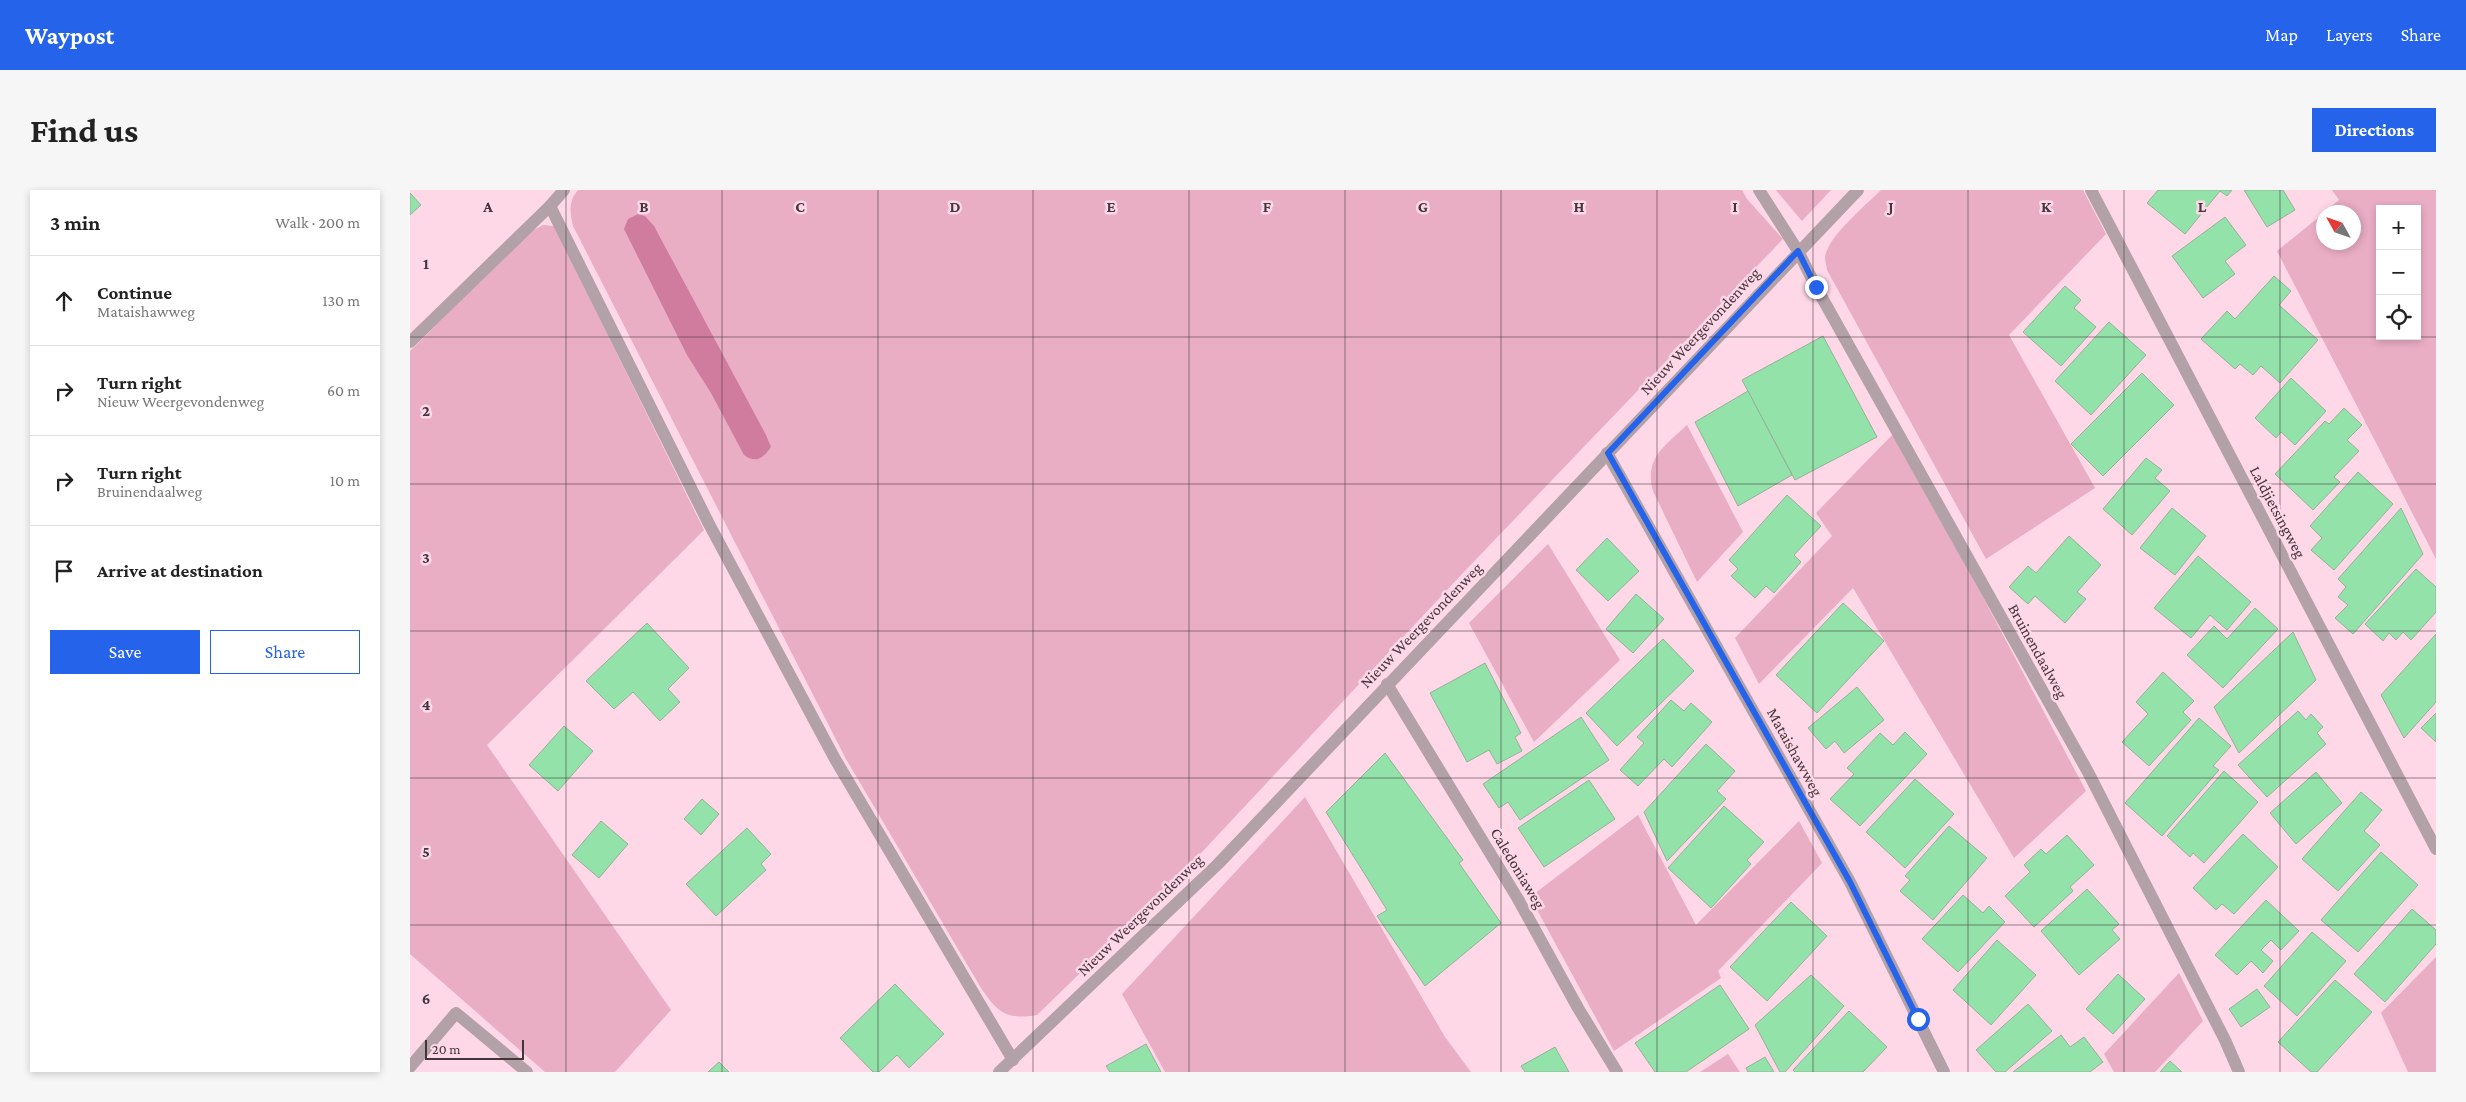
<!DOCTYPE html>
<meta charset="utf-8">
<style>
body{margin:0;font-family:"Crimson Pro",serif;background:#f6f6f6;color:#222}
.controls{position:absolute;right:15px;top:15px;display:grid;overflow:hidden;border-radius:0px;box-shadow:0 2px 8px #0003}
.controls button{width:45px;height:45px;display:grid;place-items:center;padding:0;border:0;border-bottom:1px solid #e0e0e0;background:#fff;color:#222;font:25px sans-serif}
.compass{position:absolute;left:1906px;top:15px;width:45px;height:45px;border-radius:50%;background:#fff;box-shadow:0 2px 8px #0003;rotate:310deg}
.scale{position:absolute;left:15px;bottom:12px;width:99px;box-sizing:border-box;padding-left:5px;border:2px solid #43353a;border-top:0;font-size:14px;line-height:18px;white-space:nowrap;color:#43353a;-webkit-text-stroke:4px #fed8e6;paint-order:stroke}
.stop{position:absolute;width:15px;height:15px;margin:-11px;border:4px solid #2563eb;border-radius:50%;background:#fff}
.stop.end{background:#2563eb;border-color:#fff;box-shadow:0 1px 5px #0008}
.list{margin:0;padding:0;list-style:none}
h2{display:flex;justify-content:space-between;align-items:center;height:65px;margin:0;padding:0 20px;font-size:21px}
h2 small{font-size:16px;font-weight:400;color:#767676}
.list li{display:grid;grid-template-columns:32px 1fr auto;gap:15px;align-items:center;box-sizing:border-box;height:90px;padding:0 20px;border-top:1px solid #e0e0e0}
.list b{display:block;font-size:19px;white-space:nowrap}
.list p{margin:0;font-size:16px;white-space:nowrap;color:#767676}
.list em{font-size:16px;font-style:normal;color:#767676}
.actions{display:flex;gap:10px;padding:15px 20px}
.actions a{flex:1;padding:11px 0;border:1px solid #2563eb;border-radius:0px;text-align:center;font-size:18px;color:#2563eb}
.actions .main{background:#2563eb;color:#fff}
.icon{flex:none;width:28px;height:28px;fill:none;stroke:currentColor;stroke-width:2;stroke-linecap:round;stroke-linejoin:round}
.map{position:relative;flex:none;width:2026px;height:882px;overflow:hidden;border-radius:0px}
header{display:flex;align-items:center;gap:30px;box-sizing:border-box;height:70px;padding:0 25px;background:#2563eb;color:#fff}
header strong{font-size:24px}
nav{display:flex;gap:28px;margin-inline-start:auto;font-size:18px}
.intro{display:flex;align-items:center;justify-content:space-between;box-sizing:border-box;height:120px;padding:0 30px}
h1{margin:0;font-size:35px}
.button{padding:12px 22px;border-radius:0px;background:#2563eb;color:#fff;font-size:18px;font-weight:700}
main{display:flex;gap:30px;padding:0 30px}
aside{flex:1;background:#fff;border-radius:0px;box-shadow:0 2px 8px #0003}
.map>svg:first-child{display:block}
</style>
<header>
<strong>Waypost</strong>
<nav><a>Map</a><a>Layers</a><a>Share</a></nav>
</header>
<div class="intro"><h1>Find us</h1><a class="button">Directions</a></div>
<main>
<aside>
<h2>3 min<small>Walk · 200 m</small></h2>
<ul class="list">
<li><svg class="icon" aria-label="ahead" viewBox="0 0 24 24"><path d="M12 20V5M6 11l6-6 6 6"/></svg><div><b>Continue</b><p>Mataishawweg</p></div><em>130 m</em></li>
<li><svg class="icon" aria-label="right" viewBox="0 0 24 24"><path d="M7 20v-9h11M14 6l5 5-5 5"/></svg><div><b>Turn right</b><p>Nieuw Weergevondenweg</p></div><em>60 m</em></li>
<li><svg class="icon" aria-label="right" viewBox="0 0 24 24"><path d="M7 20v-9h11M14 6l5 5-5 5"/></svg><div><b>Turn right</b><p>Bruinendaalweg</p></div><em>10 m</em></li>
<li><svg class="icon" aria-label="arrive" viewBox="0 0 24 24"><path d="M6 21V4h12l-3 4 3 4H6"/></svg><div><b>Arrive at destination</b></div></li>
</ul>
<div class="actions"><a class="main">Save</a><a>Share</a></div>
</aside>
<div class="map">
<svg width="2026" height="882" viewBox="0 0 2026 882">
<rect width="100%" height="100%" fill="#fed8e6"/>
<g fill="#e9adc4" fill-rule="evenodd">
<path d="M168 0H1332L1337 9 1373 49 1051 385 764 692 627 825C597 830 588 823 571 798L436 569 163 36C160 22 158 12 168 0Z"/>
<polygon points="1366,0 1421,0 1392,31"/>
<path d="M1471 0H1673L1696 44 1599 145 1685 298 1576 369 1417 80C1417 77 1415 72 1415 68 1416 48 1457 14 1471 0Z"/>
<path d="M1922 0H2026V369L1867 61 1914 23V52H1944V22H1914L1929 10ZM1970 19H2007V146H1970Z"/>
<polygon points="133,35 144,36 294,340 77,555 261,820 205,882 135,882 0,764 0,161 120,42"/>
<path d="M1277 235 1333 342 1287 392 1243 301C1234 268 1255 256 1277 235Z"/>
<polygon points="1485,242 1676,601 1604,668 1443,398 1349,494 1325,448 1422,346 1406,323"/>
<polygon points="1138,354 1210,470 1124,552 1059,433"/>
<polygon points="895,607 1035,847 1061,882 755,882 712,804"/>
<polygon points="1228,625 1286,735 1389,631 1412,673 1308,781 1311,788 1204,861 1120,707"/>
<polygon points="2026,767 2026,882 1998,882 1971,823"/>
<polygon points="1769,783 1793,831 1745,882 1704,882 1694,864"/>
<polygon points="1318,864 1330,882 1290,882"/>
</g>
<path fill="#d07c9e" d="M228 24 235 26 244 36 356 245 361 257C353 268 346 274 334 265L301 203 277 165 214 39 218 29Z"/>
<g fill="#93e2a9" stroke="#94b19b">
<polygon points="1748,0 1822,0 1817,6 1810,1 1775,44 1737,13"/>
<polygon points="1834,0 1873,0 1885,20 1857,37"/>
<polygon points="0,3 11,15 0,25"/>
<polygon points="1815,27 1836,55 1815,71 1825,84 1793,108 1762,66"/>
<polygon points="1864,86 1881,101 1869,115 1908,150 1870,193 1851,176 1843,185 1830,174 1825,179 1791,149 1817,121 1825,129"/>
<polygon points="1655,96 1671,110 1664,118 1686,137 1651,176 1613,142"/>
<polygon points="1699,132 1736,165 1681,225 1645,191"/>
<polygon points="1413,146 1467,247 1385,290 1332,190"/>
<polygon points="1732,183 1764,215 1693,286 1661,254"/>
<polygon points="1881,188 1916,221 1885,255 1871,242 1866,248 1845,228"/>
<polygon points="1338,201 1382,285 1328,316 1285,232"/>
<polygon points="1934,218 1952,235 1937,250 1949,261 1924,287 1930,292 1903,320 1865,284 1915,231 1919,234"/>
<polygon points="1736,268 1752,280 1745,288 1760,301 1722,345 1693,319"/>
<polygon points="1948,282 1983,314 1924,380 1901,360 1912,348 1900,336"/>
<polygon points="1377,305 1411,336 1384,365 1391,372 1364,403 1356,396 1345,408 1321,386 1328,379 1319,370"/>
<polygon points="1762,318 1796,346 1765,385 1730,358"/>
<polygon points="1991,318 2013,364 1943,444 1925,428 1938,415 1928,407 1936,397 1928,389"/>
<polygon points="1659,346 1691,375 1667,402 1676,409 1655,433 1625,406 1618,414 1599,397 1618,376 1626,383"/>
<polygon points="1197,348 1229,381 1198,411 1166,380"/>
<polygon points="1788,366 1841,412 1817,440 1800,425 1781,448 1744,418"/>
<polygon points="2006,379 2026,397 2026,422 2001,450 1993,442 1986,450 1979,443 1973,451 1955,434"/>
<polygon points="1226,404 1254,429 1223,463 1196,439"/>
<polygon points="1433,413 1474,451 1407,523 1366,485"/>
<polygon points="1845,418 1868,439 1813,498 1777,465 1804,436 1817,449"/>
<polygon points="237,433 279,478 258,499 270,512 250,531 223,502 204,519 176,491"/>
<polygon points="1883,442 1906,490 1829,563 1804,517"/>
<polygon points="2026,444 2026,512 1994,548 1971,505"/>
<polygon points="1253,449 1284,481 1207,556 1176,523"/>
<polygon points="1075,473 1111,543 1105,547 1112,561 1087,574 1079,560 1057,572 1020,503"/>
<polygon points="1753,482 1784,511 1773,522 1781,530 1739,576 1712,552 1738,524 1726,512"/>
<polygon points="1447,497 1474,530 1434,563 1425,551 1416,559 1398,538"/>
<polygon points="1261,510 1274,521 1281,513 1302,532 1262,577 1254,569 1228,596 1210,580 1234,553 1227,547"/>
<polygon points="1888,521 1896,530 1901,524 1913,537 1907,543 1916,554 1857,607 1828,575"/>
<polygon points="2026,523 2026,552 2011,538"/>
<polygon points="1171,527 1199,570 1110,630 1098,612 1089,618 1073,594"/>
<polygon points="1789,528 1821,556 1803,576 1809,580 1752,646 1715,613"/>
<polygon points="154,536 183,561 148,601 119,575"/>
<polygon points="1495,542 1517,564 1450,636 1420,609 1444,584 1437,578 1470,543 1483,555"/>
<polygon points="1296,554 1325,581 1307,601 1316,609 1257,671 1234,622"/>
<polygon points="975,563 1053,670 1049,673 1091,733 1015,796 967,726 977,720 916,622"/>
<polygon points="1814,581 1848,612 1794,673 1783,663 1780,667 1757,646"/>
<polygon points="1906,582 1932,613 1886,654 1860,623"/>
<polygon points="1505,589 1544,624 1495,678 1456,642"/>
<polygon points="1179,590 1205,629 1134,677 1108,638"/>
<polygon points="1951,602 1972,620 1954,641 1970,655 1928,701 1892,669"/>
<polygon points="292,609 309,624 291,645 274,629"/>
<polygon points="1314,616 1354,652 1337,670 1341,674 1301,718 1258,678"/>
<polygon points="191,631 218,654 189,688 162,665"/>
<polygon points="1539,636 1577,668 1523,730 1490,701 1500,690 1495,686"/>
<polygon points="337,638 361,664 351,674 356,680 306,726 276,694"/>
<polygon points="1833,644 1868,677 1824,724 1812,714 1806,720 1783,698"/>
<polygon points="1657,645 1684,675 1660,697 1663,701 1624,737 1595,706 1620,682 1614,675 1631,659 1636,664"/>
<polygon points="1971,662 2008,695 1948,762 1911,730"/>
<polygon points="1677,699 1709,734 1702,740 1710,749 1669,785 1631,741"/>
<polygon points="1553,705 1573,723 1579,716 1595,732 1548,782 1512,749"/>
<polygon points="1856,710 1889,741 1871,760 1861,750 1851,760 1863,771 1853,783 1841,771 1827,785 1805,765"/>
<polygon points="1381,712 1417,746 1357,811 1320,777"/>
<polygon points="2002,719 2026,740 2026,754 1975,812 1944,784"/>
<polygon points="1902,742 1936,771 1887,826 1854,796"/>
<polygon points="1587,750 1626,785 1581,835 1543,800"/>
<polygon points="1708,784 1735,809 1703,844 1676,819"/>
<polygon points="1401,785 1434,816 1375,882 1370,882 1345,835"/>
<polygon points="1925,790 1962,822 1907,882 1901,882 1868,852"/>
<polygon points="485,794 534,844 499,878 487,865 469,882 463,882 430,848"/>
<polygon points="1310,795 1339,839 1276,882 1245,882 1225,853"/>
<polygon points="1847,799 1860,817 1831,837 1819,819"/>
<polygon points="1618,814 1642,841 1595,882 1586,882 1566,860"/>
<polygon points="1439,821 1477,857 1453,882 1385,882 1383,880"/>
<polygon points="1651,845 1660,857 1674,847 1693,872 1680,882 1603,882"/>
<polygon points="736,854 751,882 700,882 696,876"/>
<polygon points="1145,857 1159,882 1115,882 1111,876"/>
<polygon points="1355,867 1364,882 1338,882 1336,878"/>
<polygon points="1760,871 1772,882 1750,882"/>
<polygon points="309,872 319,882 298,882"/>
</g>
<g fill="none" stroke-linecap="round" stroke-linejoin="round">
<polyline stroke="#b2a2a7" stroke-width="12" points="0,877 46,823 117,882"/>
<g stroke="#b2a2a7" stroke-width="12">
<polyline points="154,0 140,16 299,334 425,569 603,870"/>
<polyline points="1349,0 1388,61 1406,97 1678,582 1815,850 1829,882"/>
<polyline points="1681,0 2026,659"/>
<polyline points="0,152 140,16"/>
<polyline points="1197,263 1440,692 1534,882"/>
<polyline points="977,494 1108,709 1168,818 1207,882"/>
</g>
<polyline stroke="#b2a2a7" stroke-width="12" points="589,882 808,674 1448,0"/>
</g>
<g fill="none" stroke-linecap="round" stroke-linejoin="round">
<polyline stroke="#2563eb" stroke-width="6" points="1406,97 1388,61 1198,263 1440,692 1508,829"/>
</g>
<path fill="none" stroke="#43353a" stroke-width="1" stroke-opacity="0.55" d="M156 0V882M312 0V882M468 0V882M623 0V882M779 0V882M935 0V882M1091 0V882M1247 0V882M1403 0V882M1558 0V882M1714 0V882M1870 0V882M0 147H2026M0 294H2026M0 441H2026M0 588H2026M0 735H2026"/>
<g text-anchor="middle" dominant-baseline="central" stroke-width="5" stroke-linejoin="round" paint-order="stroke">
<g font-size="16" fill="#43353a" stroke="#fed8e6">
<text transform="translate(1290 141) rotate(-47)">Nieuw Weergevondenweg</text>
<text transform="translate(1868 322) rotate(62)">Laldjietsingweg</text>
<text transform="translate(1011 435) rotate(-46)">Nieuw Weergevondenweg</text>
<text transform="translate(1628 461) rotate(61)">Bruinendaalweg</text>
<text transform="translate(1385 562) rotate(61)">Mataishawweg</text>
<text transform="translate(1108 678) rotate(59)">Caledoniaweg</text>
<text transform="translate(730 725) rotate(-44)">Nieuw Weergevondenweg</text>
</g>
</g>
<g font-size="16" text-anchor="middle" font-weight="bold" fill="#43353a" stroke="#fed8e6" stroke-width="5" stroke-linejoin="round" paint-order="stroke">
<text x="78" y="22">A</text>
<text x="234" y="22">B</text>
<text x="390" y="22">C</text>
<text x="545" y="22">D</text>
<text x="701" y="22">E</text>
<text x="857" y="22">F</text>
<text x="1013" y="22">G</text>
<text x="1169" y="22">H</text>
<text x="1325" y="22">I</text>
<text x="1481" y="22">J</text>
<text x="1636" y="22">K</text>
<text x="1792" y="22">L</text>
<text x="16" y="79">1</text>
<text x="16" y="226">2</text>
<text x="16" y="373">3</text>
<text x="16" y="520">4</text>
<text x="16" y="667">5</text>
<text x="16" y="814">6</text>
</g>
</svg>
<div class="controls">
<button>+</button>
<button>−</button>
<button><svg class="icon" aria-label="locate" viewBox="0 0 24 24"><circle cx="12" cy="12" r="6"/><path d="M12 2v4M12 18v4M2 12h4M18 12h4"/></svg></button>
</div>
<svg class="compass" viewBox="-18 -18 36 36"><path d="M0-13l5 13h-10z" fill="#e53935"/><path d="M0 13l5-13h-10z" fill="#767676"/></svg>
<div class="scale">20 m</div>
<div class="stop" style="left:1508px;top:829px"></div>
<div class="stop end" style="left:1406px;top:97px"></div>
</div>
</main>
